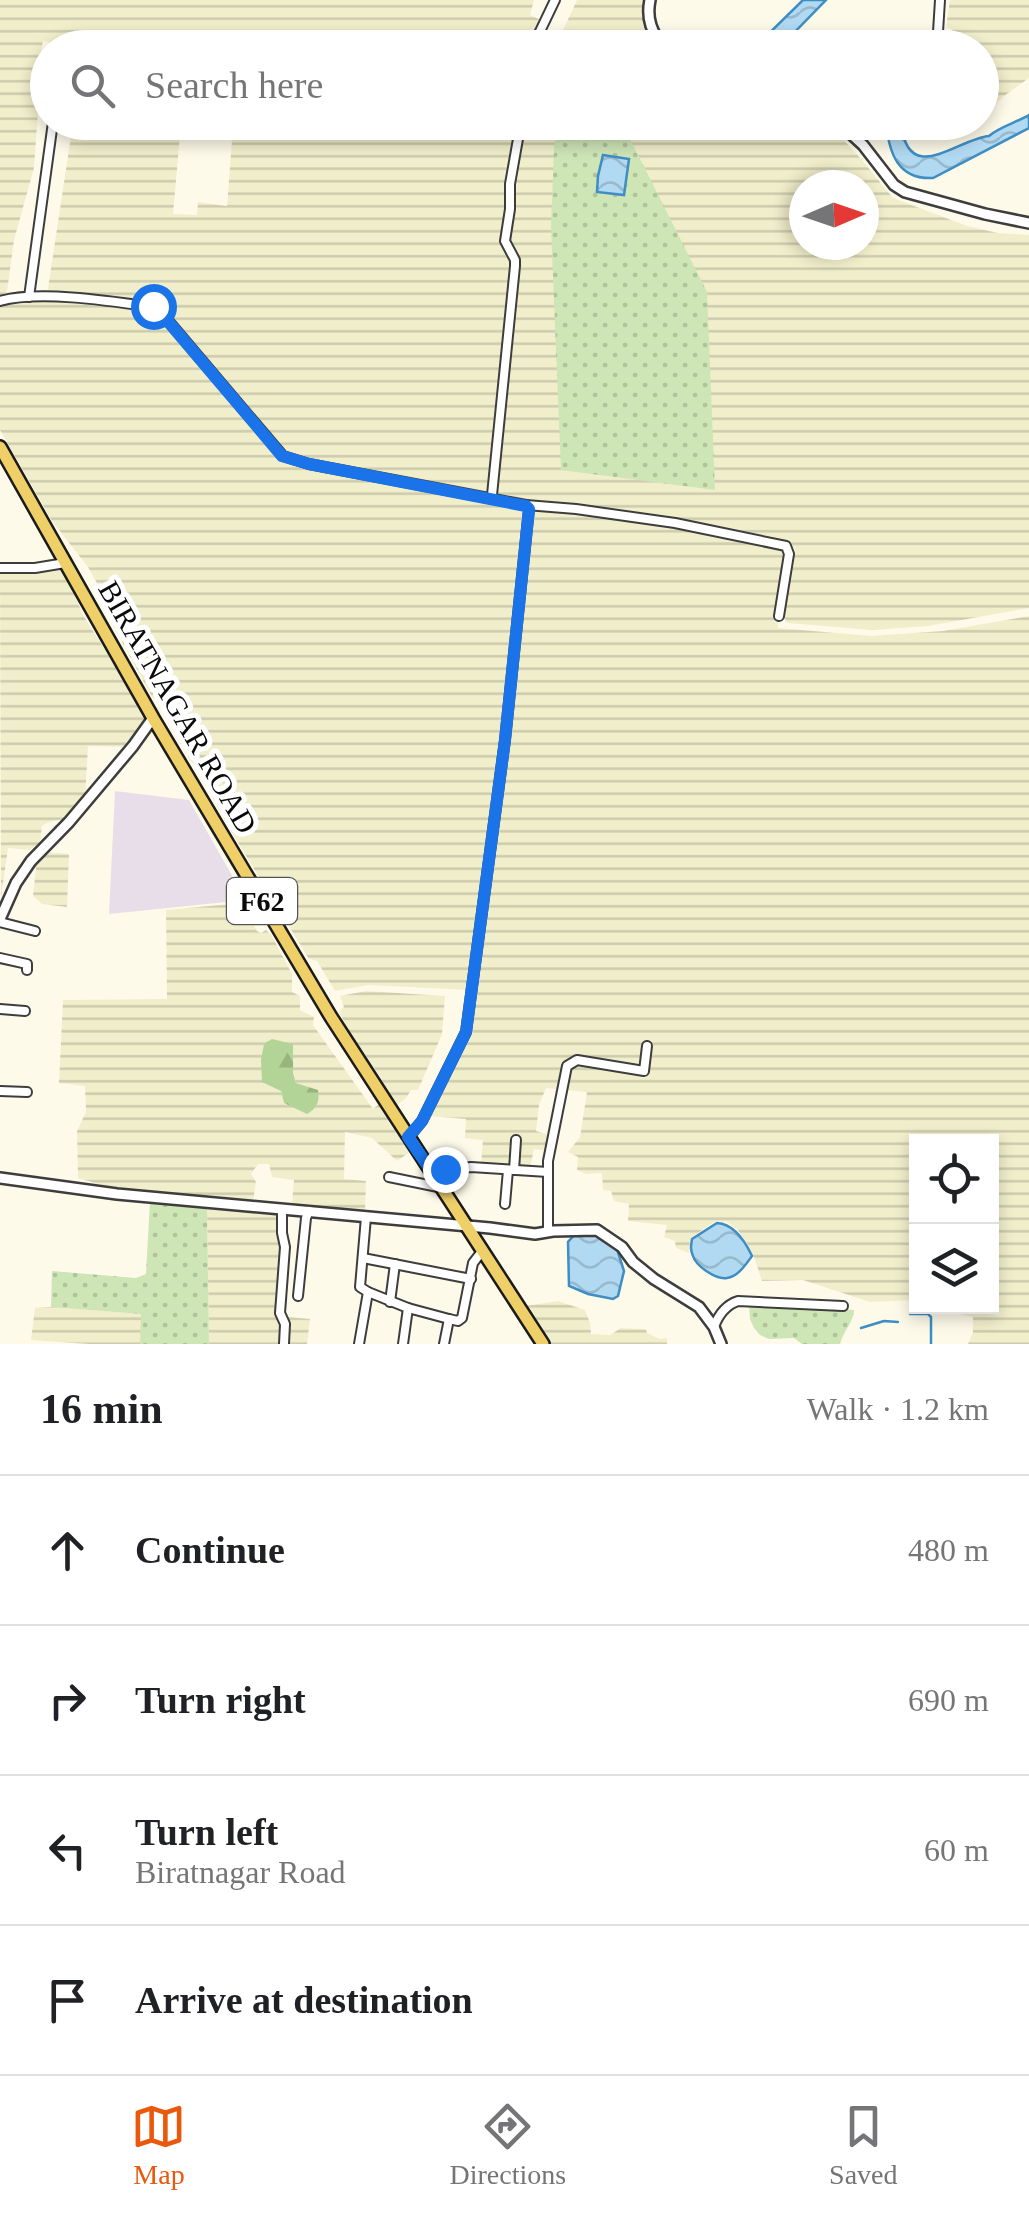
<!DOCTYPE html>
<meta charset="utf-8">
<style>
body{margin:0;font-family:Georgia,serif;background:#f2f2f2;color:#202124}
.controls{position:absolute;right:30px;bottom:30px;display:grid;overflow:hidden;border-radius:0px;box-shadow:0 5px 15px #0003}
.controls button{width:90px;height:90px;display:grid;place-items:center;padding:0;border:0;border-bottom:2px solid #e0e0e0;background:#fff;color:#202124;font:50px sans-serif}
.compass{position:absolute;left:789px;top:170px;width:90px;height:90px;border-radius:50%;background:#fff;box-shadow:0 5px 15px #0003;rotate:88deg}
.stop{position:absolute;width:30px;height:30px;margin:-22px;border:8px solid #1a73e8;border-radius:50%;background:#fff}
.stop.end{background:#1a73e8;border-color:#fff;box-shadow:0 2px 10px #0008}
.list{margin:0;padding:0;list-style:none}
h2{display:flex;justify-content:space-between;align-items:center;height:130px;margin:0;padding:0 40px;font-size:42px}
h2 small{font-size:32px;font-weight:400;color:#757577}
.list li{display:grid;grid-template-columns:65px 1fr auto;gap:30px;align-items:center;box-sizing:border-box;height:150px;padding:0 40px;border-top:2px solid #e0e0e0}
.list b{display:block;font-size:38px;white-space:nowrap}
.list p{margin:0;font-size:32px;white-space:nowrap;color:#757577}
.list em{font-size:32px;font-style:normal;color:#757577}
.icon{flex:none;width:55px;height:55px;fill:none;stroke:currentColor;stroke-width:2;stroke-linecap:round;stroke-linejoin:round}
.map{position:relative;flex:none;width:1029px;height:1344px;overflow:hidden}
.search{position:absolute;background:#fff;box-shadow:0 5px 15px #0003;left:30px;right:30px;top:30px;height:110px;display:flex;align-items:center;gap:25px;box-sizing:border-box;padding:0 35px;border-radius:55px;color:#757577;font-size:38px}
.sheet{height:730px;background:#fff}
nav{display:flex;justify-content:space-around;align-items:center;box-sizing:border-box;height:140px;border-top:2px solid #e0e0e0;background:#fff;font-size:28px;color:#757577}
nav a{display:grid;justify-items:center;gap:5px}
nav .on{color:#ea580c}
.map>svg:first-child{display:block}
</style>
<div class="map">
<svg width="1029" height="1344" viewBox="0 0 1029 1344">
<defs>
<pattern id="farmland-rules" width="6" height="5" patternUnits="userSpaceOnUse" patternTransform="scale(2.5)"><rect width="6" height="5" fill="#f1eecb"/><path d="M0 2.5h6" fill="none" stroke="#cdcbad"/></pattern>
<pattern id="grass-dots" width="8" height="8" patternUnits="userSpaceOnUse" patternTransform="scale(2.5)"><rect width="8" height="8" fill="#cee5b6"/><path d="M2 2h.1M6 6h.1" fill="none" stroke="#b0c39b" stroke-width="1.8" stroke-linecap="round"/></pattern>
<pattern id="forest-firs" width="22" height="20" patternUnits="userSpaceOnUse" patternTransform="scale(2.5)"><rect width="22" height="20" fill="#b2d496"/><path d="M5 1l3.5 6h-7zM16 11l3.5 6h-7z" fill="#98b580"/></pattern>
<pattern id="water-waves" width="16" height="10" patternUnits="userSpaceOnUse" patternTransform="scale(2.5)"><rect width="16" height="10" fill="#b1d9f1"/><path d="M0 5q4-4 8 0t8 0" fill="none" stroke="#97b9cd"/></pattern>
</defs>
<rect width="100%" height="100%" fill="#fefae9"/>
<polygon fill="#e8dee9" points="115,791 189,800 246,900 109,914"/>
<g fill="url(#farmland-rules)" fill-rule="evenodd">
<polygon points="0,0 534,0 530,15 541,20 528,48 84,48 43,41 38,67 39,97 34,168 14,240 7,292 0,296"/>
<polygon points="577,0 647,0 646,28 657,47 536,48 537,44 558,41"/>
<polygon points="950,0 1029,0 1029,78 1004,96 986,113 986,119 982,118 982,48 949,47 947,33 953,30 946,27"/>
<path d="M73 123H518L505 196 502 244 512 265 488 494 293 457 262 427 159 306 47 295ZM180 135 232 140 227 206 198 202 197 215 173 214Z"/>
<path d="M524 123H823L839 135 862 160 893 198 967 226 998 233 1029 235V608L928 626 872 630 787 623 784 617 795 549 790 542 714 526 590 508 500 498 495 494 518 260 508 239 514 177 521 152ZM804 185H864V245H804Z"/>
<polygon points="16,300 99,302 149,309 154,313 279,458 288,463 525,509 522,562 469,990 368,985 335,991 317,961 309,959 237,841 211,795 203,775 189,759 183,738 163,703 152,697 105,611 103,594 88,567 52,521 0,430 0,304"/>
<polygon points="533,508 620,518 784,549 787,557 777,612 778,628 871,636 943,631 1029,616 1029,1344 968,1344 973,1332 973,1317 955,1313 956,1307 992,1306 992,1142 916,1142 916,1300 870,1302 803,1280 762,1281 754,1257 747,1243 737,1229 727,1222 716,1221 690,1238 689,1253 676,1248 675,1241 664,1237 667,1225 628,1221 629,1204 614,1201 611,1191 603,1190 602,1173 586,1174 577,1170 578,1157 568,1152 580,1137 587,1092 546,1088 539,1105 536,1131 552,1136 550,1151 534,1149 530,1168 481,1165 483,1140 465,1138 466,1119 429,1116 445,1077 470,1031 506,753"/>
<polygon points="60,569 74,593 83,615 147,717 123,747 88,746 85,800 67,819 53,821 42,825 40,842 30,850 8,848 1,898 0,572"/>
<polygon points="44,852 69,854 67,907 42,904 33,896 37,859"/>
<path d="M242 903 257 931 261 933 266 930 272 936 292 974V992L300 996V1010L314 1017 313 1025 373 1109 380 1103 411 1151 397 1161 372 1138 345 1132 344 1179 366 1181 365 1212 292 1204 294 1180 272 1177 269 1164H258L251 1174 256 1182 253 1201 105 1186 78 1178 77 1131 86 1112 85 1086 59 1083 63 1000 167 999 166 910ZM293 1044V1073L296 1083 317 1090 284 1103 281 1091 262 1081Z"/>
<polygon points="366,991 445,996 442,1034 434,1053 418,1090 411,1090 406,1098 397,1105 392,1101 379,1075 350,1033 339,1012 344,1007 340,996"/>
<polygon points="207,1207 278,1213 282,1257 279,1316 310,1319 307,1344 209,1344"/>
<polygon points="558,1301 585,1310 590,1323 591,1334 610,1335 621,1328 646,1329 647,1333 660,1339 667,1338 667,1344 550,1344 525,1306"/>
<polygon points="51,1307 142,1314 140,1344 89,1344 31,1340 35,1308"/>
</g>
<g fill="url(#grass-dots)">
<polygon points="558,123 622,123 707,292 715,490 561,470 551,227 554,149"/>
<polygon points="150,1201 207,1207 209,1344 140,1344 141,1314 51,1307 52,1271 136,1278 146,1274"/>
<path d="M749 1305 854 1310C854 1321 843 1332 840 1344H802L794 1338 769 1339 760 1335 754 1328 750 1319Z"/>
</g>
<path fill="url(#forest-firs)" d="M272 1039 293 1044V1073L296 1083 318 1090C320 1102 317 1108 307 1114L284 1103 281 1091 262 1082 261 1060 264 1044Z"/>
<g fill="url(#water-waves)" stroke="#3e8dc3" stroke-width="2.5">
<polygon points="803,0 826,0 786,41 774,47 755,47"/>
<path d="M1029 115V128L933 178C898 180 889 153 886 123H901C908 188 957 139 989 136 997 128 1017 122 1029 115Z"/>
<polygon points="603,155 629,159 624,195 597,192 598,176"/>
<path d="M717 1223C734 1224 745 1241 752 1256 746 1264 738 1277 727 1278 716 1280 696 1266 693 1256 690 1249 691 1246 692 1239Z"/>
<polygon points="576,1233 599,1236 609,1240 617,1249 624,1271 618,1296 613,1299 588,1294 569,1286 568,1242"/>
</g>
<g fill="none" stroke-linecap="round" stroke-linejoin="round">
<g stroke="#3e8dc3" stroke-width="2.5">
<polyline points="910,1314 928,1314 931,1317 931,1344"/>
<polyline points="861,1328 884,1321 898,1322"/>
</g>
<g stroke="#3d3d3d" stroke-width="12">
<g id="minor">
<polyline points="532,48 555,0"/>
<polyline points="937,48 940,0"/>
<polyline points="29,297 53,122"/>
<path d="M0 301C39 290 111 301 153 307L160 311 283 456 309 464 494 499"/>
<polyline points="526,505 576,509 675,523 786,546 789,554 779,616"/>
<polyline points="0,568 35,568 65,563"/>
<polyline points="0,922 35,931"/>
<polyline points="0,958 27,964 27,970"/>
<polyline points="0,1009 25,1011"/>
<polyline points="0,1091 27,1092"/>
<polyline points="409,1137 422,1121 466,1032 505,740 529,509 526,505 494,499 492,495 515,266 515,260 505,241 510,209 510,184 521,122"/>
<polyline points="514,1170 516,1140"/>
<polyline points="432,1172 471,1167 548,1172"/>
<polyline points="389,1177 443,1188"/>
<polyline points="505,1204 508,1170"/>
<polyline points="282,1209 282,1233 285,1247 280,1313 285,1324 284,1344"/>
<polyline points="548,1231 548,1161 567,1066 577,1060 644,1071 647,1046"/>
<polyline points="363,1258 471,1279"/>
<polyline points="368,1292 408,1308 449,1319"/>
<polyline points="298,1296 306,1218 309,1211"/>
<polyline points="390,1302 395,1264"/>
<path d="M714 1327C718 1316 726 1305 738 1301L843 1306"/>
<polyline points="359,1344 368,1292 360,1287 366,1217"/>
<polyline points="403,1344 408,1308"/>
<polyline points="444,1344 449,1319 458,1321 462,1318 473,1263 483,1250"/>
</g>
</g>
<g stroke="#3d3d3d" stroke-width="14">
<g id="tertiary">
<path d="M650 0C646 19 652 33 664 48"/>
<polyline points="838,122 863,145 894,185 905,192 985,214 1029,223"/>
<polyline points="0,919 16,883 31,861 69,822 133,746 153,718"/>
<polyline points="0,1178 117,1194 490,1228 535,1234 553,1231 597,1230 622,1247 633,1262 654,1279 699,1307 714,1327 721,1344"/>
</g>
</g>
<g stroke="#1b1b1b" stroke-width="16">
<polyline id="primary" points="0,447 153,718 331,1017 543,1344"/>
</g>
<use href="#minor" stroke="#fff" stroke-width="8"/>
<use href="#tertiary" stroke="#fff" stroke-width="9"/>
<use href="#primary" stroke="#efcf68" stroke-width="11"/>
</g>
<g fill="none" stroke-linecap="round" stroke-linejoin="round">
<polyline stroke="#1a73e8" stroke-width="12" points="153,306 160,312 282,456 309,464 526,506 529,509 505,740 466,1032 422,1121 408,1137 432,1172 445,1169"/>
</g>
<g text-anchor="middle" dominant-baseline="central" stroke-width="10" stroke-linejoin="round" paint-order="stroke">
<rect fill="#fff" stroke="#545454" stroke-width="2.5" x="227" y="878" width="70" height="46" rx="8"/>
<g font-size="28" font-weight="bold" fill="#0a0a0a">
<text x="262" y="901">F62</text>
</g>
<g font-size="30" fill="#0a0a0a" stroke="#fff">
<text transform="translate(178 707) rotate(60)">BIRATNAGAR ROAD</text>
</g>
</g>
</svg>
<div class="controls">
<button><svg class="icon" aria-label="locate" viewBox="0 0 24 24"><circle cx="12" cy="12" r="6"/><path d="M12 2v4M12 18v4M2 12h4M18 12h4"/></svg></button>
<button><svg class="icon" aria-label="layers" viewBox="0 0 24 24"><path d="M12 4l9 5-9 5-9-5zM3 14l9 5 9-5"/></svg></button>
</div>
<svg class="compass" viewBox="-18 -18 36 36"><path d="M0-13l5 13h-10z" fill="#e53935"/><path d="M0 13l5-13h-10z" fill="#757577"/></svg>
<div class="stop" style="left:153px;top:306px"></div>
<div class="stop end" style="left:445px;top:1169px"></div>
<div class="search"><svg class="icon" aria-label="search" viewBox="0 0 24 24"><circle cx="10" cy="10" r="6"/><path d="M15 15l6 6"/></svg>Search here</div>
</div>
<section class="sheet">
<h2>16 min<small>Walk · 1.2 km</small></h2>
<ul class="list">
<li><svg class="icon" aria-label="ahead" viewBox="0 0 24 24"><path d="M12 20V5M6 11l6-6 6 6"/></svg><div><b>Continue</b></div><em>480 m</em></li>
<li><svg class="icon" aria-label="right" viewBox="0 0 24 24"><path d="M7 20v-9h11M14 6l5 5-5 5"/></svg><div><b>Turn right</b></div><em>690 m</em></li>
<li><svg class="icon" aria-label="left" viewBox="0 0 24 24"><path d="M17 20v-9H6M10 6l-5 5 5 5"/></svg><div><b>Turn left</b><p>Biratnagar Road</p></div><em>60 m</em></li>
<li><svg class="icon" aria-label="arrive" viewBox="0 0 24 24"><path d="M6 21V4h12l-3 4 3 4H6"/></svg><div><b>Arrive at destination</b></div></li>
</ul>
</section>
<nav>
<a class="on"><svg class="icon" aria-label="map" viewBox="0 0 24 24"><path d="M3 6l6-2 6 2 6-2v14l-6 2-6-2-6 2zM9 4v14M15 6v14"/></svg>Map</a>
<a><svg class="icon" aria-label="directions" viewBox="0 0 24 24"><path d="M12 3l9 9-9 9-9-9zM9 14v-3h6M13 9l2 2-2 2"/></svg>Directions</a>
<a><svg class="icon" aria-label="saved" viewBox="0 0 24 24"><path d="M7 4h10v16l-5-4-5 4z"/></svg>Saved</a>
</nav>
